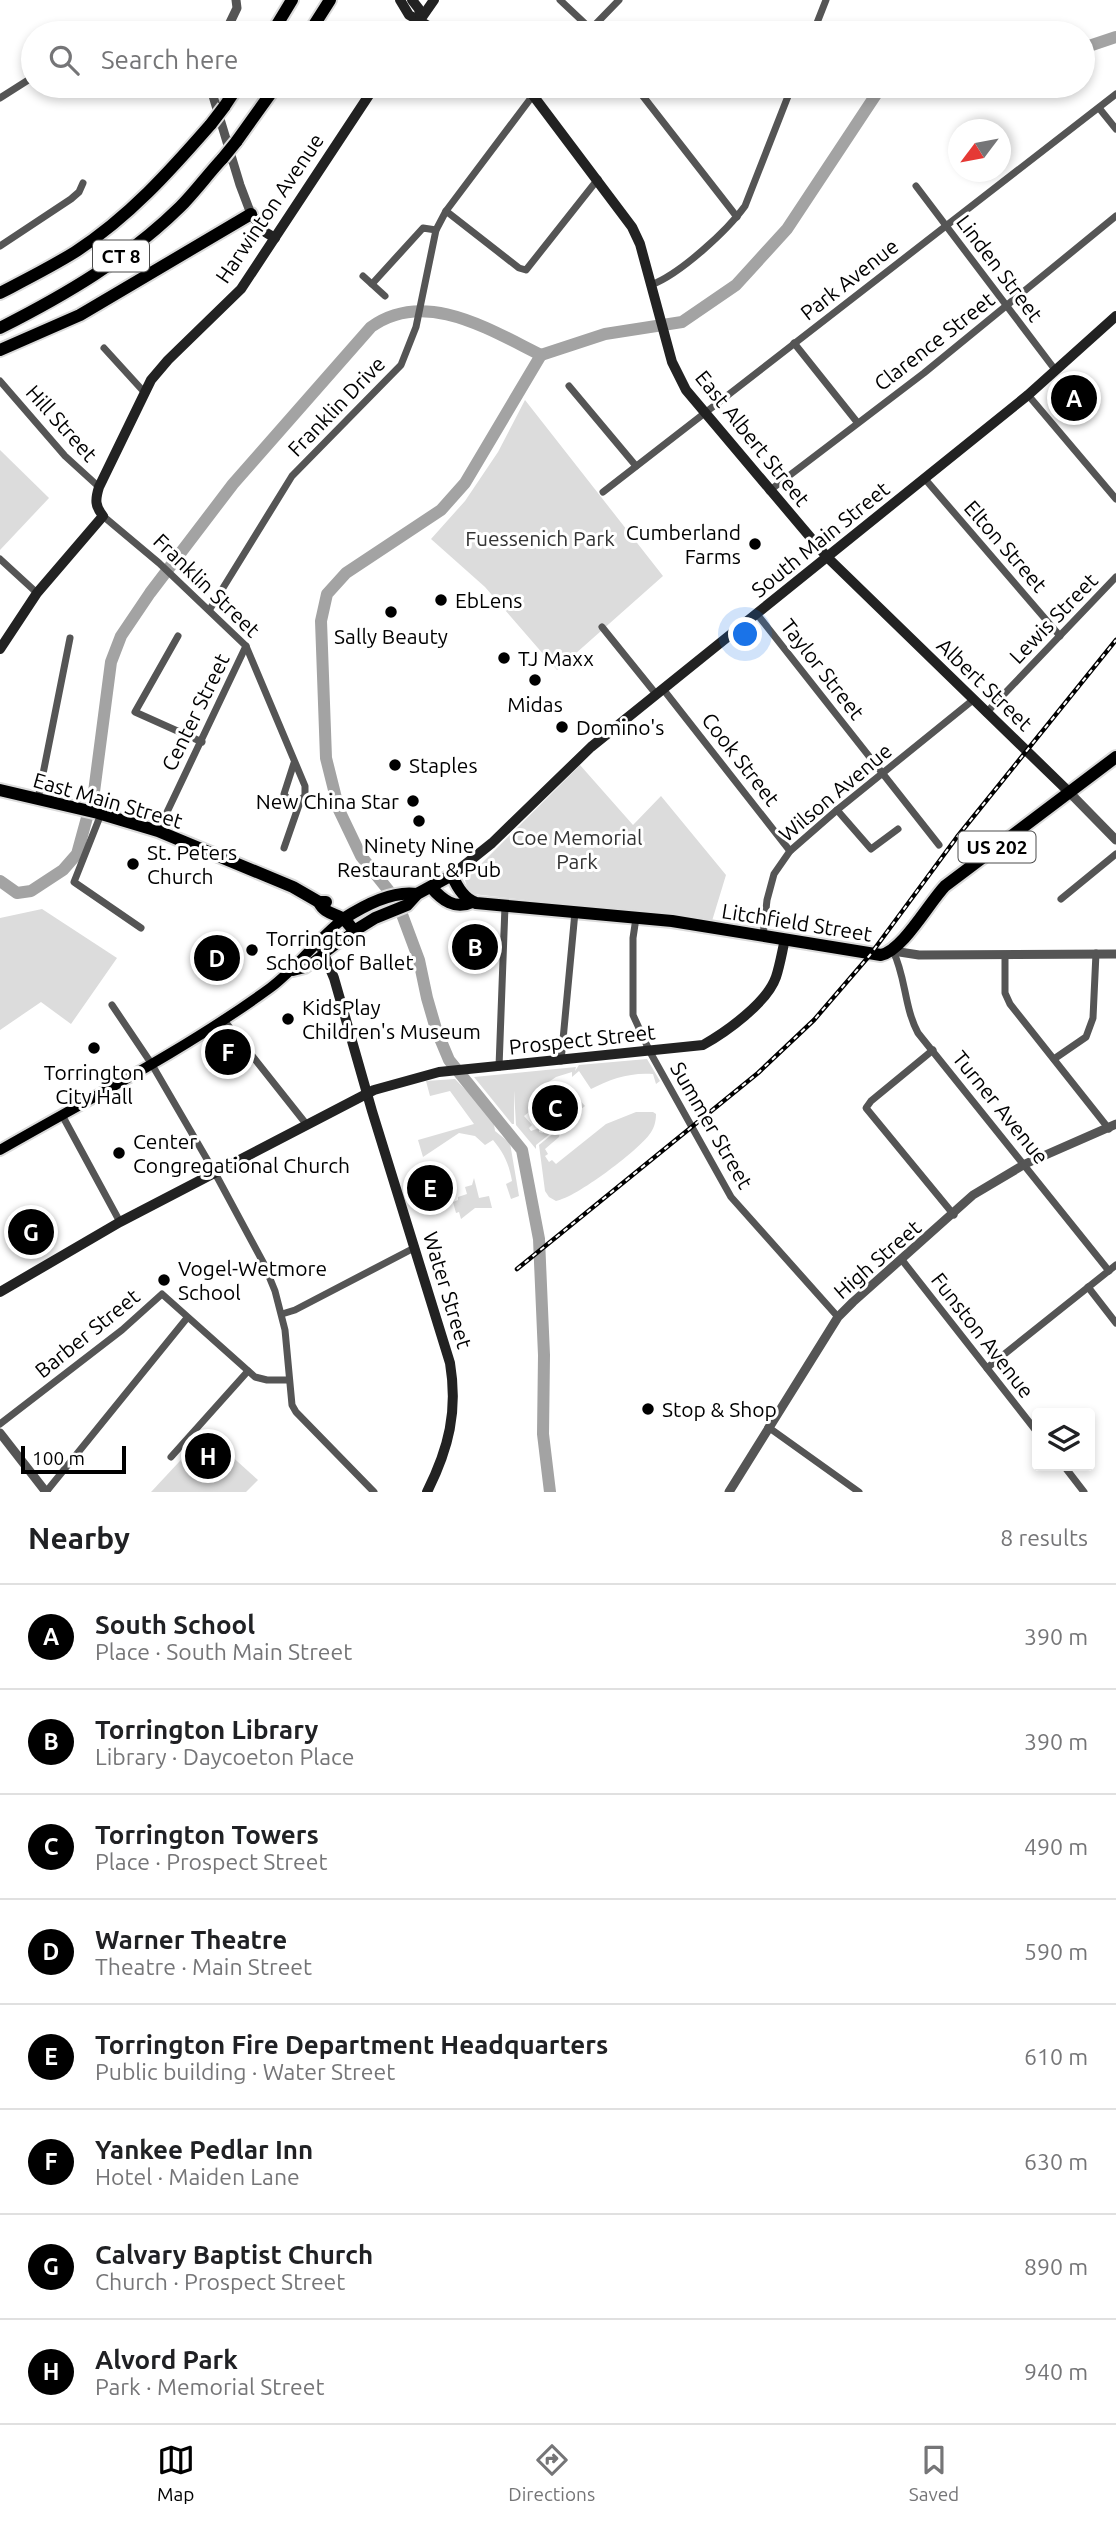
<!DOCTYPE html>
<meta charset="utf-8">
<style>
body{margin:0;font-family:Ubuntu,sans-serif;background:#f2f2f2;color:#202124}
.controls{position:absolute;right:21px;bottom:21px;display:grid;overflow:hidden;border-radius:7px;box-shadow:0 4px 10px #0003}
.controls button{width:63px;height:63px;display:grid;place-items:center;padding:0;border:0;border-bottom:2px solid #e0e0e0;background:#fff;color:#202124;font:35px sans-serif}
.compass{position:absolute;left:948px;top:119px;width:63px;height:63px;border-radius:50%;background:#fff;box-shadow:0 4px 10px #0003;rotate:238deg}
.scale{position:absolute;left:21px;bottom:18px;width:105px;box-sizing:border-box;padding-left:7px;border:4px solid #000;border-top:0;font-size:19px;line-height:24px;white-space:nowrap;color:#000;-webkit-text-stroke:5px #fff;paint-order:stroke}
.you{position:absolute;left:746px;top:635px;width:24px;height:24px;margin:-18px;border:5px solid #fff;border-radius:50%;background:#1a73e8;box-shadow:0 0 0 10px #1a73e833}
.badge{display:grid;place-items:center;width:46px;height:46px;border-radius:50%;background:#000;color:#fff;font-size:23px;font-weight:700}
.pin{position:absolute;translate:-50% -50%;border:4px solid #fff;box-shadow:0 2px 7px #0006}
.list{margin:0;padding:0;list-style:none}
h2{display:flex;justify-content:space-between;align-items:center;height:91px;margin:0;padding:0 28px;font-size:30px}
h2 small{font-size:23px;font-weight:400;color:#757577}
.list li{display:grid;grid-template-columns:46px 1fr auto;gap:21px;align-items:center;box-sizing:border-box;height:105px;padding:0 28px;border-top:2px solid #e0e0e0}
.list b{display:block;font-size:26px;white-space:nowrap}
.list p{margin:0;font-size:23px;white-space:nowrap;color:#757577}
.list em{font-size:23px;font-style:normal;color:#757577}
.icon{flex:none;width:38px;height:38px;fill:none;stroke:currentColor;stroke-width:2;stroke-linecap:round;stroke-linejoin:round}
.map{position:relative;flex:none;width:1116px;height:1492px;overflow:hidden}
.search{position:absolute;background:#fff;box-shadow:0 4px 10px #0003;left:21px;right:21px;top:21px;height:77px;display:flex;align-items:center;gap:18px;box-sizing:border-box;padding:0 24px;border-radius:38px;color:#757577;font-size:26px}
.sheet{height:931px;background:#fff}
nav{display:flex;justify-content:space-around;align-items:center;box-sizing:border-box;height:98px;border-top:2px solid #e0e0e0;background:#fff;font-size:19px;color:#757577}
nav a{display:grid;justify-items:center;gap:4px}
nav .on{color:#000}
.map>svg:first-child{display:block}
</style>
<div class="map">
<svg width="1116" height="1492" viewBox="0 0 1116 1492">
<rect width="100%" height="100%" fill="#fff"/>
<g fill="#dcdcdc">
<polygon points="525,400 663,576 557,670 485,587 431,539 465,501 498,452"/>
<polygon points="0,450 49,498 0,550"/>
<polygon points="580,765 633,825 661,796 726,875 712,921 473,894 468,891 465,880"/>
<polygon points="42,909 117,958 71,1024 41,1002 0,1030 0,918"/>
<path d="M647 1059 660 1081 656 1084 653 1074C631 1072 610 1079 591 1089L579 1071 572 1077V1072L556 1077 540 1088 542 1091 532 1100 537 1106 524 1116 532 1125 529 1128 531 1131 539 1128V1132L543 1133 542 1125 547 1126 550 1123 549 1117H555L559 1110 569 1111 574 1105 573 1100 577 1097 585 1106 536 1145V1149L516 1125 514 1090V1124H512L474 1077 576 1067 575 1071 579 1065Z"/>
<path d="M455 1079 493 1118 495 1131 510 1143 519 1196 511 1199 506 1184 512 1181C509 1164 504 1153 493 1140L485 1145 475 1136 459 1133 423 1157 418 1140 474 1124 450 1091 430 1096 426 1081Z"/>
<path d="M636 1112H653L656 1114C656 1122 654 1129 649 1135 636 1152 577 1197 556 1201L549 1197 545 1191 539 1145 561 1127 559 1137 545 1149 548 1154 545 1156 549 1162 552 1160 556 1164 606 1124Z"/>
<polygon points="474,1178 479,1198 489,1196 492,1208 475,1208 461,1219 459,1212 456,1213 453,1202 458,1200 458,1197 467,1194 465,1187 472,1185"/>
<polygon points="206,1433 258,1480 246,1492 151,1492"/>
</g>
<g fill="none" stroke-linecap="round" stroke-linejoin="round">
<g stroke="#a3a3a3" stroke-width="12">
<polyline points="1083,48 1116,37"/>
<polyline points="541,355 465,483 441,510 346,573 327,594 321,621 326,758 339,810 361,856 397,901 419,960 427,998 436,1029 449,1060 522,1150 539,1239 544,1355 543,1434 550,1492"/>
<polyline points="541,355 605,334 682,322 736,285 787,229 877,93 885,86"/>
<path d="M0 881 17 893 31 891 63 870 77 854 94 792 111 662 121 636 150 593 233 484 371 327C425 288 490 330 541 355"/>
</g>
<g stroke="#dbdbdb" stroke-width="14">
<g id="primary">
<polyline points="293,971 305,968 354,931"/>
<path d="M0 1150C89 1099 188 1048 270 988 297 968 316 940 343 919"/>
</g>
</g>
<g stroke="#dbdbdb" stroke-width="16">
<g id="trunk">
<polyline points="0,790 98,813 158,831 293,887 319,902 326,902"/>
<path d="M431 887C442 900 455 910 472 902"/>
<path d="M319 902C324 913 333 913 342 918 347 921 351 927 354 931L375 918 407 905 417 894 452 875C457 887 464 899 476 903L672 921 881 955C903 950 928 904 945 886L1116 757"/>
<path d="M343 919C363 906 392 890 417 894"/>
</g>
</g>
<g stroke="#dbdbdb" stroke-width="16">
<g id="motorway">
<polyline points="272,33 292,0"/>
<polyline points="309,33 330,0"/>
<polyline points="224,107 238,86"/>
<polyline points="236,142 276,86"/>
<path d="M0 293C25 280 51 267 75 252 129 217 170 171 211 124"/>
<path d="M0 328C65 295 127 259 180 207 195 192 208 174 223 158"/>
<polyline points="0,350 80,315 251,214"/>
</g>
</g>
<g stroke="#555" stroke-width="7">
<polyline points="560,0 595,33"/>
<polyline points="587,33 619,0"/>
<polyline points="813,33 826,0"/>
<polyline points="635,86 737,217"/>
<polyline points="0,98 33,77"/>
<polyline points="1099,108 1116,129"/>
<polyline points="916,186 1056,371"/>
<polyline points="446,211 519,268 526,270 598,179"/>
<polyline points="0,246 71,199 79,192 83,183"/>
<polyline points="363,276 385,296"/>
<polyline points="372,284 423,228 436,230"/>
<path d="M651 285C680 274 727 231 745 206L792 86"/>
<polyline points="794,343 857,422"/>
<polyline points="104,348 145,393"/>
<polyline points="0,381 65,456 99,487"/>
<polyline points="569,386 636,466"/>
<polyline points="1028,395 1116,499"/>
<polyline points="925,479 1060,636"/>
<polyline points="769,491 924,373 1116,216"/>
<polyline points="603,492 1116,94"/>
<polyline points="103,516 159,563 246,646 305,786 305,796 296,803 290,802 284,794 294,763"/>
<polyline points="0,559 37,593"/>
<polyline points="210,609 292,476 401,365 416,327 436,230 446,211 540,86"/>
<polyline points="757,614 939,845"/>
<polyline points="602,627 656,694"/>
<polyline points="178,636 135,712 202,742"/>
<polyline points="663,689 790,851"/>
<polyline points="986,713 1116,577"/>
<polyline points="38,799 70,638"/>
<polyline points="837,810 871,849 898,829"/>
<polyline points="101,814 74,882 141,928"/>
<polyline points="158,831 246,646"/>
<polyline points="284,848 300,802"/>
<polyline points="1061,899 1116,854"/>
<polyline points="636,918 633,938 633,1015 650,1052 731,1197 838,1317"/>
<polyline points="763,936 767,900 774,874 790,851 837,810 973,700"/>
<path d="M893 951C906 977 904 1007 918 1033L1109 1271"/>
<polyline points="1005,955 1005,993 1010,1004 1109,1129"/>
<polyline points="112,1005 151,1063 215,1173 264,1264 275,1291 285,1330 292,1405 296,1412 374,1492"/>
<polyline points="223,1019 307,1125"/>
<polyline points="933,1050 871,1101 866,1108 954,1215"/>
<polyline points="1054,1059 1086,1037 1093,1018 1096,953"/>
<polyline points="561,1061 575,912"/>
<polyline points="499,1067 505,906"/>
<polyline points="62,1115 120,1222"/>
<polyline points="902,1260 1037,1432"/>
<polyline points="1088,1287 1116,1323"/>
<polyline points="282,1314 295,1310 414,1248"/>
<polyline points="987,1368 1116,1265"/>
<polyline points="0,1424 122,1330 162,1294 255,1377 267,1380 289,1380"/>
<polyline points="768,1427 859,1492"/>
<polyline points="171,1457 248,1371"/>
<polyline points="1064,1466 1084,1492"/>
<polyline points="46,1492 187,1318"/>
</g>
<g stroke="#555" stroke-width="9">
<polyline points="225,33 237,8 236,0"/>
<polyline points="210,86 240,185 251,214"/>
<polyline points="1069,792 1116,840"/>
<polyline points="893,951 919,955 1116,954"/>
<polyline points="0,1433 46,1492"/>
<polyline points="729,1492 838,1317 853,1302 973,1195 1025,1164 1116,1124"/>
</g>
<g stroke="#222" stroke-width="10">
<polyline points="400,0 409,15 441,33"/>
<polyline points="412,0 419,9 421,20"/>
<polyline points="411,33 434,0"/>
<polyline points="520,86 532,94 632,227 640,244 672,362 686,390 827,557 1069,792"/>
<polyline points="251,214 265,232 275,238"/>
<path d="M0 649 37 593 103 516C95 506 95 500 99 487L151 380 168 360 241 289 375 86"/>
<polyline points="452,875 492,843 591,747 1028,395 1116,316"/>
<path d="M321 947 334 978 372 1111 450 1363C458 1411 449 1448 427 1492"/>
<path d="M0 1292 120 1222 374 1090 439 1072 703 1045C726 1032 767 1003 776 977 780 965 782 952 785 939"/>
</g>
<use href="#primary" stroke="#000" stroke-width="10"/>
<use href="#trunk" stroke="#000" stroke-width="12"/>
<use href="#motorway" stroke="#000" stroke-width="12"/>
<g stroke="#000" stroke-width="4.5">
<polyline id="rail" points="517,1269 758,1073 814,1020 870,955 957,837 1116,640"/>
</g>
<use href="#rail" stroke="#fff" stroke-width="2" stroke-dasharray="5" stroke-linecap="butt"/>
<g stroke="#dbdbdb" stroke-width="16" stroke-linecap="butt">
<g id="motorway-bridge">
<polyline points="211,124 224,107"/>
<polyline points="223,158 236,142"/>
</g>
</g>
<use href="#motorway-bridge" stroke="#000" stroke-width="12"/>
</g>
<g fill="#000" stroke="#fff" stroke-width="2.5">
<circle cx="755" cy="544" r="7"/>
<circle cx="441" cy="600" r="7"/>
<circle cx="391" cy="612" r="7"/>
<circle cx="504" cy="658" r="7"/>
<circle cx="535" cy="680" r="7"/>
<circle cx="562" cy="727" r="7"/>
<circle cx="395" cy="765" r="7"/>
<circle cx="413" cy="801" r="7"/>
<circle cx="419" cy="821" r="7"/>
<circle cx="133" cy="864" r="7"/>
<circle cx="252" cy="950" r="7"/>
<circle cx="288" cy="1019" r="7"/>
<circle cx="94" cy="1048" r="7"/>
<circle cx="119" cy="1153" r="7"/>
<circle cx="164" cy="1280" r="7"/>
<circle cx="648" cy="1409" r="7"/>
</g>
<g text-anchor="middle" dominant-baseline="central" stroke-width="6" stroke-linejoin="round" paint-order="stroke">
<g fill="#fff" stroke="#4c4c4c" stroke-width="2">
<rect x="93" y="240.5" width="56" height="31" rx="5"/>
<rect x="958.5" y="831.5" width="77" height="31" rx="5"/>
</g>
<g font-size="19" font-weight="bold" fill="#000">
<text x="121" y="256">CT 8</text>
<text x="997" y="847">US 202</text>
</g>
<g font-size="21" fill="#000" stroke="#fff">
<text transform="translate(269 208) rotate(-56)">Harwinton Avenue</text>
<text transform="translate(1000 268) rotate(53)">Linden Street</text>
<text transform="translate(849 279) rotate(-38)">Park Avenue</text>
<text transform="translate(934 341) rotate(-38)">Clarence Street</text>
<text transform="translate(336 406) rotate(-46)">Franklin Drive</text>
<text transform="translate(62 423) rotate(48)">Hill Street</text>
<text transform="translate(753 438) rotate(51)">East Albert Street</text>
<text transform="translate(820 539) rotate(-39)">South Main Street</text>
<text transform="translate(1006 546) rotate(49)">Elton Street</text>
<text transform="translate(207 585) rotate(44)">Franklin Street</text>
<text transform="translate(1053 618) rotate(-46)">Lewis Street</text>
<text transform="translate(823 669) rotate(52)">Taylor Street</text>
<text transform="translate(985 684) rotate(44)">Albert Street</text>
<text transform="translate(195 712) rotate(-64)">Center Street</text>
<text transform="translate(741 759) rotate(52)">Cook Street</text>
<text transform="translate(835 792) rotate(-40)">Wilson Avenue</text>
<text transform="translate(108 800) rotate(16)">East Main Street</text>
<text transform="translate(797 922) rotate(9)">Litchfield Street</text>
<text transform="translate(582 1039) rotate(-6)">Prospect Street</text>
<text transform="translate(1001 1107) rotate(51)">Turner Avenue</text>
<text transform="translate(712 1125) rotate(60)">Summer Street</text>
<text transform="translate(877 1259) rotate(-41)">High Street</text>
<text transform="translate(448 1290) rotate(73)">Water Street</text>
<text transform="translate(87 1333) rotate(-39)">Barber Street</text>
<text transform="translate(983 1335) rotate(52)">Funston Avenue</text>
</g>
<g font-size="21" fill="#000" stroke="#fff" text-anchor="start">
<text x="741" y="532" text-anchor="end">Cumberland<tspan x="741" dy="24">Farms</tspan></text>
<text x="455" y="600">EbLens</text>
<text x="391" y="636" text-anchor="middle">Sally Beauty</text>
<text x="518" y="658">TJ Maxx</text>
<text x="535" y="704" text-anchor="middle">Midas</text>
<text x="576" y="727">Domino's</text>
<text x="409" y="765">Staples</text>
<text x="399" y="801" text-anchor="end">New China Star</text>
<text x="419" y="845" text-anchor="middle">Ninety Nine<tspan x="419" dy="24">Restaurant &amp; Pub</tspan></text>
<text x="147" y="852">St. Peters<tspan x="147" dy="24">Church</tspan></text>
<text x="266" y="938">Torrington<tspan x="266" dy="24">School of Ballet</tspan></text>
<text x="302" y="1007">KidsPlay<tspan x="302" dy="24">Children's Museum</tspan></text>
<text x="94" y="1072" text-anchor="middle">Torrington<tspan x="94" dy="24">City Hall</tspan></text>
<text x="133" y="1141">Center<tspan x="133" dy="24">Congregational Church</tspan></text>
<text x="178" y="1268">Vogel-Wetmore<tspan x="178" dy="24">School</tspan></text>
<text x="662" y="1409">Stop &amp; Shop</text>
</g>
<g font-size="21" fill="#333" stroke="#fff">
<text x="540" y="538">Fuessenich Park</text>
<text x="577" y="837">Coe Memorial<tspan x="577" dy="24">Park</tspan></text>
</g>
</g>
</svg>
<div class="controls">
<button><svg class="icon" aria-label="layers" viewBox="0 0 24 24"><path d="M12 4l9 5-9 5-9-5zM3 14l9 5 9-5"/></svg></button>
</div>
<svg class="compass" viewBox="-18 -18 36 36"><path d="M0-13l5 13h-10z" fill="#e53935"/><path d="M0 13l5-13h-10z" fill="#757577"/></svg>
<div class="scale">100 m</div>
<div class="you"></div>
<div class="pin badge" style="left:1074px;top:398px">A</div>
<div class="pin badge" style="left:475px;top:947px">B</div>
<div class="pin badge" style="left:555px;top:1108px">C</div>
<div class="pin badge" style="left:217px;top:958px">D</div>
<div class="pin badge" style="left:430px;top:1188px">E</div>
<div class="pin badge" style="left:228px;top:1052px">F</div>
<div class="pin badge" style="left:31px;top:1232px">G</div>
<div class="pin badge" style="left:208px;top:1456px">H</div>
<div class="search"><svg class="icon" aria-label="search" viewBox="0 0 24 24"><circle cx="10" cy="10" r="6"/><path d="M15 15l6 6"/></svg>Search here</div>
</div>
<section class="sheet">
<h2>Nearby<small>8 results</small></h2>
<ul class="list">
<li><span class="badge">A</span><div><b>South School</b><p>Place · South Main Street</p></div><em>390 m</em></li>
<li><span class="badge">B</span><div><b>Torrington Library</b><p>Library · Daycoeton Place</p></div><em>390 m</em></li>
<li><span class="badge">C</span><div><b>Torrington Towers</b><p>Place · Prospect Street</p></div><em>490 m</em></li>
<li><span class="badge">D</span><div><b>Warner Theatre</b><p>Theatre · Main Street</p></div><em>590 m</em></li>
<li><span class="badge">E</span><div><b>Torrington Fire Department Headquarters</b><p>Public building · Water Street</p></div><em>610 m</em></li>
<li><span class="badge">F</span><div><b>Yankee Pedlar Inn</b><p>Hotel · Maiden Lane</p></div><em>630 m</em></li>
<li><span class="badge">G</span><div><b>Calvary Baptist Church</b><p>Church · Prospect Street</p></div><em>890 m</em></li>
<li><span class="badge">H</span><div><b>Alvord Park</b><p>Park · Memorial Street</p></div><em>940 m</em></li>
</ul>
</section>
<nav>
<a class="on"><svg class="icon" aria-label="map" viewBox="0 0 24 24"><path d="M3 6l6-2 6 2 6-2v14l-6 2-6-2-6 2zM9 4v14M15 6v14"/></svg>Map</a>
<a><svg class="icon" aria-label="directions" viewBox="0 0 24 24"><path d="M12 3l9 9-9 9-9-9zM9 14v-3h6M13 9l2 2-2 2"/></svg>Directions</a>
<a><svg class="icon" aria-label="saved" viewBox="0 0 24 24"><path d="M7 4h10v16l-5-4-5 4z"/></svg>Saved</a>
</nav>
